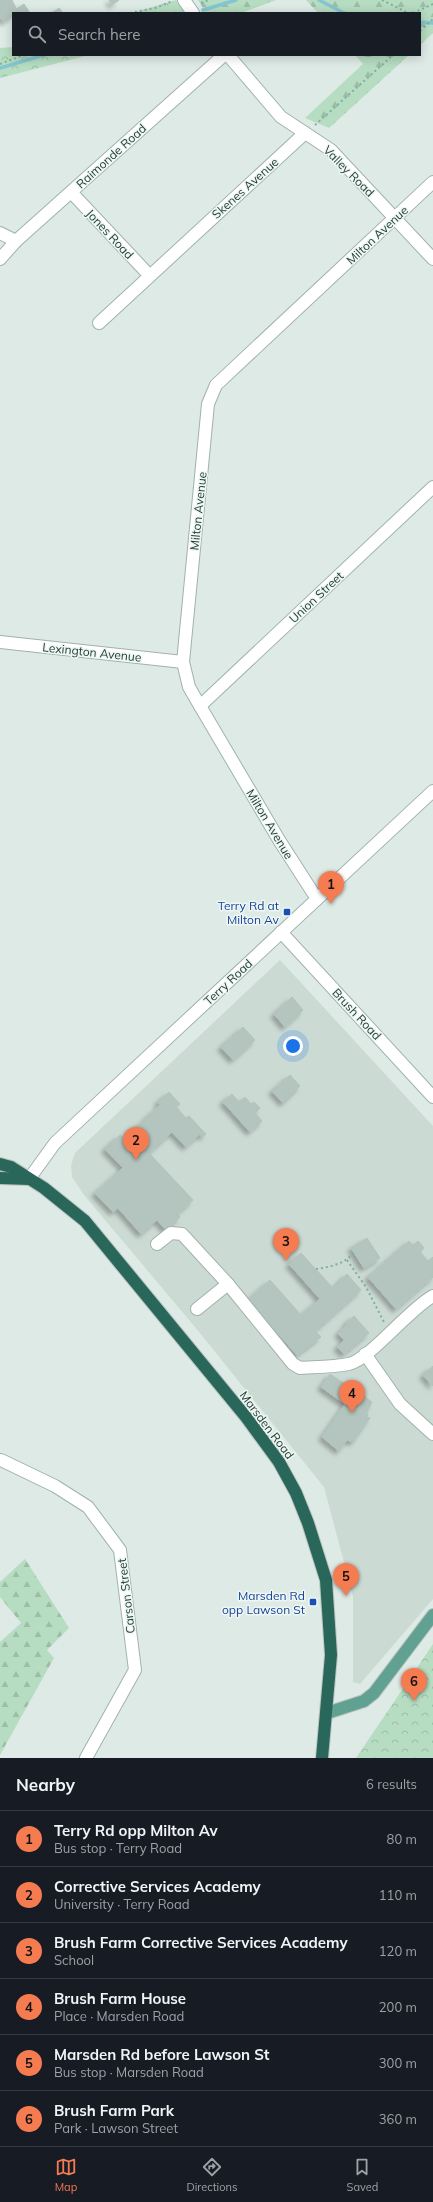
<!DOCTYPE html>
<meta charset="utf-8">
<style>
body{margin:0;font-family:Mulish,sans-serif;background:#242831;color:#f1f3f6}
.you{position:absolute;left:293px;top:1046px;width:14px;height:14px;margin:-10px;border:3px solid #fff;border-radius:50%;background:#1a73e8;box-shadow:0 0 0 6px #1a73e833}
.badge{display:grid;place-items:center;width:26px;height:26px;border-radius:50%;background:#f57b51;color:#111;font-size:13px;font-weight:700}
.pin{position:absolute;translate:-50% -33px;filter:drop-shadow(0 1px 2px #0008)}
.pin::after{content:'';position:absolute;top:21px;width:14px;height:12px;background:inherit;clip-path:polygon(0 0,100% 0,50% 100%)}
.list{margin:0;padding:0;list-style:none}
h2{display:flex;justify-content:space-between;align-items:center;height:52px;margin:0;padding:0 16px;font-size:17px}
h2 small{font-size:13px;font-weight:400;color:#9ea1a6}
.list li{display:grid;grid-template-columns:26px 1fr auto;gap:12px;align-items:center;box-sizing:border-box;height:56px;padding:0 16px;border-top:1px solid #363941}
.list b{display:block;font-size:15px;white-space:nowrap}
.list p{margin:0;font-size:13px;white-space:nowrap;color:#9ea1a6}
.list em{font-size:13px;font-style:normal;color:#9ea1a6}
.icon{flex:none;width:22px;height:22px;fill:none;stroke:currentColor;stroke-width:2;stroke-linecap:round;stroke-linejoin:round}
.map{position:relative;flex:none;width:433px;height:1758px;overflow:hidden}
.search{position:absolute;background:#171b24;box-shadow:0 2px 10px #0003;left:12px;right:12px;top:12px;height:44px;display:flex;align-items:center;gap:10px;box-sizing:border-box;padding:0 14px;border-radius:0px;color:#9ea1a6;font-size:15px}
.sheet{height:388px;background:#171b24}
nav{display:flex;justify-content:space-around;align-items:center;box-sizing:border-box;height:56px;border-top:1px solid #363941;background:#171b24;font-size:11px;color:#9ea1a6}
nav a{display:grid;justify-items:center;gap:2px}
nav .on{color:#f57b51}
.map>svg:first-child{display:block}
</style>
<div class="map">
<svg width="433" height="1758" viewBox="0 0 433 1758">
<defs>
<pattern id="forest-firs" width="22" height="20" patternUnits="userSpaceOnUse"><rect width="22" height="20" fill="#b6dcc1"/><path d="M5 1l3.5 6h-7zM16 11l3.5 6h-7z" fill="#9cbea6"/></pattern>
<pattern id="park-crowns" width="20" height="18" patternUnits="userSpaceOnUse"><rect width="20" height="18" fill="#b6dcc1"/><path d="M2 6a3 3 0 1 1 6 0M12 15a3 3 0 1 1 6 0" fill="none" stroke="#9cbea6"/></pattern>
<filter id="shadow"><feDropShadow dx="-3.5" dy="3.5" stdDeviation="2" flood-color="#0004"/></filter>
</defs>
<rect width="100%" height="100%" fill="#deeae5"/>
<polygon fill="#ccdad4" points="280,960 433,1126 433,1599 360,1684 353,1682 353,1596 324,1487 195,1327 84,1195 72,1177 71,1165 75,1153"/>
<g fill="url(#forest-firs)">
<polygon points="198,0 276,0 241,13 206,13"/>
<polygon points="306,0 433,0 433,33 420,45 420,13 318,13"/>
<polygon points="355,55 409,55 329,128 305,118 363,64"/>
<polygon points="25,1559 69,1628 47,1650 54,1658 0,1755 0,1642 21,1623 0,1597 0,1582"/>
</g>
<g fill="url(#park-crowns)">
<polygon points="176,0 185,13 132,13"/>
<polygon points="13,47 13,55 89,55 0,78 0,48"/>
<polygon points="433,1644 433,1758 356,1758"/>
</g>
<g fill="none" stroke-linecap="round" stroke-linejoin="round">
<g stroke="#84c5d2" stroke-width="3.5">
<polyline points="319,0 344,13"/>
<polyline points="203,10 236,0"/>
<polyline points="420,22 433,23"/>
<polyline points="0,68 44,55"/>
</g>
</g>
<g fill="#b3c5be" stroke="#b1c4bc" filter="url(#shadow)">
<polygon points="0,0 12,0 18,12 13,13 13,16 4,22 0,17"/>
<polygon points="109,0 119,0 112,5"/>
<polygon points="24,4 30,13 19,13 16,9"/>
<polygon points="59,8 63,13 52,13"/>
<polygon points="292,997 303,1010 285,1027 274,1014"/>
<polygon points="243,1027 255,1040 233,1060 221,1047"/>
<polygon points="290,1075 300,1086 283,1103 272,1091"/>
<polygon points="169,1092 180,1104 176,1107 186,1118 189,1116 206,1134 203,1137 200,1134 186,1147 172,1132 149,1153 193,1200 177,1214 180,1217 166,1230 157,1220 141,1234 118,1208 113,1212 95,1193 123,1168 105,1149 120,1135 124,1139 160,1105 158,1102"/>
<polygon points="232,1094 239,1102 245,1097 251,1104 254,1102 260,1108 255,1113 262,1121 250,1132 223,1102"/>
<polygon points="367,1238 380,1258 364,1268 351,1248"/>
<polygon points="409,1241 413,1246 418,1241 424,1248 420,1252 428,1261 433,1257 433,1277 396,1309 368,1277"/>
<polygon points="301,1253 333,1288 347,1274 361,1290 315,1331 321,1337 297,1355 248,1300 270,1280 301,1315 320,1299 289,1264"/>
<polygon points="354,1316 369,1333 344,1354 337,1347 344,1340 338,1333 346,1325 354,1332 346,1323"/>
<polygon points="433,1366 433,1386 423,1375"/>
<polygon points="330,1374 372,1402 367,1412 364,1412 368,1414 367,1417 370,1418 353,1442 347,1440 339,1451 322,1437 345,1404 321,1387"/>
</g>
<g fill="none" stroke-linecap="round" stroke-linejoin="round">
<g stroke="#a1b2ac" stroke-width="14">
<g id="minor">
<polyline points="184,0 193,13"/>
<polyline points="228,55 281,117 331,150 433,259"/>
<polyline points="71,192 149,275"/>
<polyline points="0,233 16,241"/>
<polyline points="0,259 16,241 224,55"/>
<polyline points="99,323 305,133"/>
<polyline points="0,642 183,662"/>
<polyline points="200,706 433,487"/>
<polyline points="317,899 279,840 200,706 189,687 183,662 208,404 216,385 433,182"/>
<polyline points="281,932 433,1097"/>
<polyline points="29,1179 55,1143 433,791"/>
<path d="M157 1244 171 1233 182 1234 228 1284 293 1364 300 1368C316 1367 334 1367 349 1364 370 1359 409 1309 433 1296"/>
<polyline points="197,1309 228,1284"/>
<polyline points="365,1354 400,1404 433,1434"/>
<polyline points="1,1460 55,1486 88,1507 120,1550 135,1670 86,1758"/>
</g>
</g>
<g stroke="#bcc4c2" stroke-width="14">
<polyline id="major" points="327,1713 364,1701 374,1693 433,1615"/>
</g>
<g stroke="#bcc4c2" stroke-width="14">
<g id="highway">
<polyline points="0,1164 11,1167 44,1188 85,1221 246,1417 279,1462 296,1493 308,1523 326,1580 331,1655 322,1758"/>
<polyline points="0,1178 29,1179"/>
</g>
</g>
<g stroke="#7eafa0" stroke-width="2" stroke-dasharray="2 3" stroke-linecap="butt">
<polyline points="382,0 408,13"/>
<polyline points="201,3 209,0"/>
<polyline points="130,13 155,8 173,1"/>
<polyline points="413,13 433,4"/>
<polyline points="420,31 433,19"/>
<polyline points="0,64 24,55"/>
<polyline points="315,125 393,55"/>
<polyline points="347,1260 366,1287 384,1322"/>
<path d="M316 1269C330 1267 344 1264 354 1253"/>
</g>
<use href="#minor" stroke="#fff" stroke-width="12"/>
<use href="#major" stroke="#61a191" stroke-width="12"/>
<use href="#highway" stroke="#2a675b" stroke-width="12"/>
</g>
<g fill="#1a4fb4" stroke="#eef7f3" stroke-width="1.5">
<rect x="283" y="908" width="8" height="8" rx="2"/>
<rect x="309" y="1598" width="8" height="8" rx="2"/>
</g>
<g text-anchor="middle" dominant-baseline="central" stroke-width="3" stroke-linejoin="round" paint-order="stroke">
<g font-size="12" fill="#1f3a33" stroke="#eef7f3">
<text transform="translate(111 156) rotate(-42)">Raimonde Road</text>
<text transform="translate(349 171) rotate(45)">Valley Road</text>
<text transform="translate(245 188) rotate(-42)">Skenes Avenue</text>
<text transform="translate(110 234) rotate(47)">Jones Road</text>
<text transform="translate(377 235) rotate(-43)">Milton Avenue</text>
<text transform="translate(198 511) rotate(-84)">Milton Avenue</text>
<text transform="translate(316 597) rotate(-43)">Union Street</text>
<text transform="translate(92 652) rotate(6)">Lexington Avenue</text>
<text transform="translate(270 824) rotate(59)">Milton Avenue</text>
<text transform="translate(228 982) rotate(-43)">Terry Road</text>
<text transform="translate(357 1014) rotate(47)">Brush Road</text>
<text transform="translate(267 1425) rotate(53)">Marsden Road</text>
<text transform="translate(126 1596) rotate(-97)">Carson Street</text>
</g>
<g font-size="12" fill="#164399" stroke="#eef7f3" text-anchor="end">
<text x="279" y="905">Terry Rd at<tspan x="279" dy="14">Milton Av</tspan></text>
<text x="305" y="1595">Marsden Rd<tspan x="305" dy="14">opp Lawson St</tspan></text>
</g>
</g>
</svg>
<div class="you"></div>
<div class="pin badge" style="left:331px;top:904px">1</div>
<div class="pin badge" style="left:136px;top:1160px">2</div>
<div class="pin badge" style="left:286px;top:1261px">3</div>
<div class="pin badge" style="left:352px;top:1413px">4</div>
<div class="pin badge" style="left:346px;top:1596px">5</div>
<div class="pin badge" style="left:414px;top:1701px">6</div>
<div class="search"><svg class="icon" aria-label="search" viewBox="0 0 24 24"><circle cx="10" cy="10" r="6"/><path d="M15 15l6 6"/></svg>Search here</div>
</div>
<section class="sheet">
<h2>Nearby<small>6 results</small></h2>
<ul class="list">
<li><span class="badge">1</span><div><b>Terry Rd opp Milton Av</b><p>Bus stop · Terry Road</p></div><em>80 m</em></li>
<li><span class="badge">2</span><div><b>Corrective Services Academy</b><p>University · Terry Road</p></div><em>110 m</em></li>
<li><span class="badge">3</span><div><b>Brush Farm Corrective Services Academy</b><p>School</p></div><em>120 m</em></li>
<li><span class="badge">4</span><div><b>Brush Farm House</b><p>Place · Marsden Road</p></div><em>200 m</em></li>
<li><span class="badge">5</span><div><b>Marsden Rd before Lawson St</b><p>Bus stop · Marsden Road</p></div><em>300 m</em></li>
<li><span class="badge">6</span><div><b>Brush Farm Park</b><p>Park · Lawson Street</p></div><em>360 m</em></li>
</ul>
</section>
<nav>
<a class="on"><svg class="icon" aria-label="map" viewBox="0 0 24 24"><path d="M3 6l6-2 6 2 6-2v14l-6 2-6-2-6 2zM9 4v14M15 6v14"/></svg>Map</a>
<a><svg class="icon" aria-label="directions" viewBox="0 0 24 24"><path d="M12 3l9 9-9 9-9-9zM9 14v-3h6M13 9l2 2-2 2"/></svg>Directions</a>
<a><svg class="icon" aria-label="saved" viewBox="0 0 24 24"><path d="M7 4h10v16l-5-4-5 4z"/></svg>Saved</a>
</nav>
